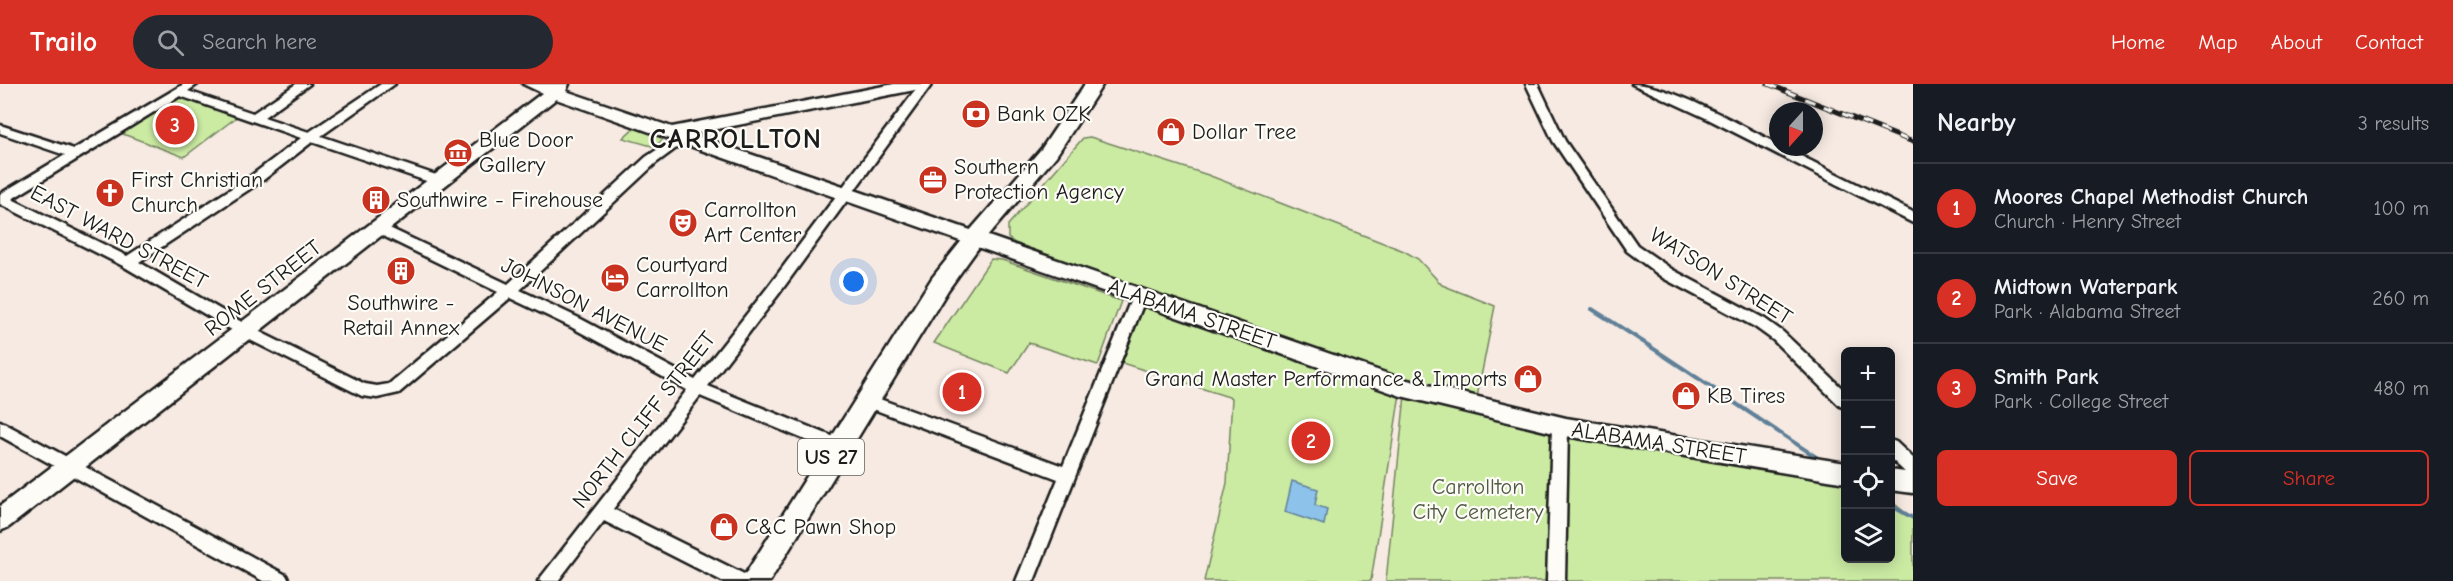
<!DOCTYPE html>
<meta charset="utf-8">
<style>
body{margin:0;font-family:"Comic Neue",sans-serif;background:#242831;color:#f1f3f6}
.controls{position:absolute;right:18px;bottom:18px;display:grid;overflow:hidden;border-radius:9px;box-shadow:0 3px 15px #0003}
.controls button{width:54px;height:54px;display:grid;place-items:center;padding:0;border:0;border-bottom:2px solid #363941;background:#171b24;color:#f1f3f6;font:30px sans-serif}
.compass{position:absolute;left:1769px;top:18px;width:54px;height:54px;border-radius:50%;background:#171b24;box-shadow:0 3px 15px #0003;rotate:201deg}
.you{position:absolute;left:854px;top:198px;width:21px;height:21px;margin:-15px;border:4px solid #fff;border-radius:50%;background:#1a73e8;box-shadow:0 0 0 9px #1a73e833}
.badge{display:grid;place-items:center;width:39px;height:39px;border-radius:50%;background:#d93025;color:#fff;font-size:20px;font-weight:700}
.pin{position:absolute;translate:-50% -50%;border:3px solid #fff;box-shadow:0 2px 6px #0006}
.list{margin:0;padding:0;list-style:none}
h2{display:flex;justify-content:space-between;align-items:center;height:78px;margin:0;padding:0 24px;font-size:26px}
h2 small{font-size:20px;font-weight:400;color:#9ea1a6}
.list li{display:grid;grid-template-columns:39px 1fr auto;gap:18px;align-items:center;box-sizing:border-box;height:90px;padding:0 24px;border-top:2px solid #363941}
.list b{display:block;font-size:22px;white-space:nowrap}
.list p{margin:0;font-size:20px;white-space:nowrap;color:#9ea1a6}
.list em{font-size:20px;font-style:normal;color:#9ea1a6}
.actions{display:flex;gap:12px;padding:18px 24px}
.actions a{flex:1;padding:14px 0;border:2px solid #d93025;border-radius:9px;text-align:center;font-size:21px;color:#d93025}
.actions .main{background:#d93025;color:#fff}
.icon{flex:none;width:33px;height:33px;fill:none;stroke:currentColor;stroke-width:2;stroke-linecap:round;stroke-linejoin:round}
.map{position:relative;flex:none;width:1913px;height:497px;overflow:hidden}
header{display:flex;align-items:center;gap:36px;box-sizing:border-box;height:84px;padding:0 30px;background:#d93025;color:#fff}
header strong{font-size:28px}
nav{display:flex;gap:33px;margin-inline-start:auto;font-size:21px}
.search{width:420px;height:54px;background:#242831;display:flex;align-items:center;gap:15px;box-sizing:border-box;padding:0 21px;border-radius:33px;color:#9ea1a6;font-size:22px}
main{display:flex}
aside{flex:1;background:#171b24}
.map>svg:first-child{display:block}
</style>
<header>
<strong>Trailo</strong>
<div class="search"><svg class="icon" aria-label="search" viewBox="0 0 24 24"><circle cx="10" cy="10" r="6"/><path d="M15 15l6 6"/></svg>Search here</div>
<nav><a>Home</a><a>Map</a><a>About</a><a>Contact</a></nav>
</header>
<main>
<div class="map">
<svg width="1913" height="497" viewBox="0 0 1913 497">
<rect width="100%" height="100%" fill="#f6eae2"/>
<filter id="ink" filterUnits="userSpaceOnUse"><feTurbulence type="fractalNoise" baseFrequency=".0167" numOctaves="2"/><feDisplacementMap in="SourceGraphic" scale="12" xChannelSelector="R" yChannelSelector="G"/><feConvolveMatrix kernelMatrix="1 2 1 2 8 2 1 2 1" color-interpolation-filters="sRGB"/></filter>
<g filter="url(#ink)">
<g fill="#cbeba3" stroke="#748460" stroke-width="1.5">
<polygon points="179,8 242,29 184,73 115,47"/>
<polygon points="637,41 661,51 663,55 655,63 623,54"/>
<polygon points="1090,53 1208,91 1404,167 1418,175 1442,201 1495,222 1476,318 1407,298 1015,159 1008,154 1008,141 1083,54"/>
<polygon points="991,175 1002,176 1121,217 1098,281 1029,259 1009,289 934,259"/>
<polygon points="1152,220 1401,303 1371,497 1204,497 1227,399 1232,314 1122,279 1143,225"/>
<polygon points="1405,311 1475,331 1573,355 1845,400 1846,474 1890,474 1891,417 1913,435 1913,497 1386,497"/>
</g>
<polygon fill="#8dc2eb" stroke="#608098" stroke-width="1.5" points="1292,397 1318,405 1315,421 1327,425 1324,441 1285,428"/>
<g fill="none" stroke-linecap="round" stroke-linejoin="round">
<g stroke="#608098" stroke-width="4">
<path d="M1592 225C1670 274 1744 326 1821 376"/>
<polyline points="1890,421 1913,434"/>
</g>
<g stroke="#1c1c1c" stroke-width="5">
<g id="street">
<path d="M184 0H198L188 7 253 29 296 0H310L264 33 309 48 381 0H395L321 52 445 94 447 97 445 100H435L312 58 262 97 139 178 252 244 365 300 377 302 389 300 498 208 373 147 371 144 373 141H383L508 200 646 73 667 59 691 50 697 54 695 57 675 65 656 79 520 206 581 235 695 296 768 203 920 0H932L778 211 708 302 844 357 846 362 844 367 838 369 832 367 700 312 613 425 746 491 749 497H722L604 437 558 497H538L687 306 571 243 510 214 399 309 377 314 362 312 242 252 123 182 0 120V110L65 71 0 49V41L74 65ZM180 12 301 54 252 91 127 172 12 115Z"/>
<polygon points="1526,0 1538,0 1565,57 1637,161 1673,186 1765,235 1783,248 1846,308 1846,324 1840,322 1773,256 1755,243 1663,194 1627,167 1553,57"/>
<path d="M1632 0C1669 0 1742 42 1778 60V63H1783L1913 128V139L1708 35Z"/>
<polygon points="1139,208 1146,213 1034,497 1016,497 1058,395 860,320 858,316 860,312 866,310 1063,382 1132,213"/>
<polygon points="0,337 286,491 289,497 263,497 0,352"/>
<polygon points="1560,337 1566,339 1568,344 1565,497 1547,497 1552,344 1554,339"/>
<polygon points="1890,356 1896,358 1913,374 1913,392 1907,390 1890,374"/>
</g>
</g>
<g stroke="#1c1c1c" stroke-width="5">
<g id="secondary">
<polygon points="523,0 569,0 566,7 672,43 894,0 928,0 920,5 692,50 1403,295 1566,334 1846,379 1846,399 1566,352 1401,312 556,15 9,443 0,447 0,422 542,9"/>
<polygon points="1890,386 1913,389 1913,409 1890,406"/>
</g>
</g>
<g stroke="#1c1c1c" stroke-width="5">
<polygon id="primary" points="1085,0 1103,0 1056,72 981,160 948,206 770,497 741,497 932,194 967,150 1042,64"/>
</g>
<use href="#street" fill="#fdfcf7" fill-rule="evenodd"/>
<use href="#secondary" fill="#fdfcf7" fill-rule="evenodd"/>
<use href="#primary" fill="#fdfcf7" fill-rule="evenodd"/>
<g stroke="#1c1c1c" stroke-width="5">
<polyline id="rail" points="1768,0 1913,58"/>
</g>
<use href="#rail" stroke="#fdfcf7" stroke-width="3" stroke-dasharray="10" stroke-linecap="butt"/>
</g>
</g>
<defs>
<g id="bank-disc" transform="scale(1.5)"><circle r="9.5" fill="#c8321e" stroke="#fdfcf7"/><path d="M-6-4H6V4H-6ZM0-2.3a2.3 2.3 0 1 0 0 4.6a2.3 2.3 0 1 0 0-4.6Z" fill="#fff"/></g>
<g id="shop-disc" transform="scale(1.5)"><circle r="9.5" fill="#c8321e" stroke="#fdfcf7"/><path d="M-5-2.5h2.3a2.7 3.5 0 0 1 5.4 0H5L5.5 6h-11ZM-1.5-2.5h3a1.5 2.3 0 0 0-3 0Z" fill="#fff"/></g>
<g id="museum-disc" transform="scale(1.5)"><circle r="9.5" fill="#c8321e" stroke="#fdfcf7"/><path d="M0-6L6-3V-2H-6V-3ZM-5-1h2V3h-2ZM-1-1h2V3h-2ZM3-1h2V3H3ZM-6 4H6V6H-6Z" fill="#fff"/></g>
<g id="office-disc" transform="scale(1.5)"><circle r="9.5" fill="#c8321e" stroke="#fdfcf7"/><path d="M-6-3h4V-5.5h4V-3h4V5H-6ZM-1-4.5V-3h2v-1.5ZM-6 0V1H6V0Z" fill="#fff"/></g>
<g id="church-disc" transform="scale(1.5)"><circle r="9.5" fill="#c8321e" stroke="#fdfcf7"/><path d="M-1.2-6h2.4v3.5h3.3v2.4h-3.3V6h-2.4V-.1h-3.3v-2.4h3.3Z" fill="#fff"/></g>
<g id="building-disc" transform="scale(1.5)"><circle r="9.5" fill="#c8321e" stroke="#fdfcf7"/><path d="M-4-6H4V6H1V3H-1V6H-4ZM-2.5-4.3h1.7v1.8h-1.7ZM.8-4.3h1.7v1.8H.8ZM-2.5-1h1.7V.8h-1.7ZM.8-1h1.7V.8H.8Z" fill="#fff"/></g>
<g id="theatre-disc" transform="scale(1.5)"><circle r="9.5" fill="#c8321e" stroke="#fdfcf7"/><path d="M-5-5.5Q0-4 5-5.5V0Q5 5 0 6Q-5 5-5 0ZM-3.3-2.5H-1v1.5H-3.3ZM1-2.5H3.3v1.5H1ZM-2.8 1Q0 5.5 2.8 1Z" fill="#fff"/></g>
<g id="hotel-disc" transform="scale(1.5)"><circle r="9.5" fill="#c8321e" stroke="#fdfcf7"/><path d="M-6-4.5h1.5V1H6V5H4.5V3h-9V5H-6ZM-4 0a1.8 1.8 0 1 1 3.6 0ZM.5 0V-2.5h3Q6-2.5 6 0Z" fill="#fff"/></g>
</defs>
<g fill-rule="evenodd">
<use href="#bank-disc" x="976" y="30"/>
<use href="#shop-disc" x="1171" y="48"/>
<use href="#museum-disc" x="458" y="69"/>
<use href="#office-disc" x="933" y="96"/>
<use href="#church-disc" x="110" y="109"/>
<use href="#building-disc" x="376" y="116"/>
<use href="#theatre-disc" x="683" y="139"/>
<use href="#building-disc" x="401" y="187"/>
<use href="#hotel-disc" x="615" y="194"/>
<use href="#shop-disc" x="1528" y="295"/>
<use href="#shop-disc" x="1686" y="312"/>
<use href="#shop-disc" x="724" y="443"/>
</g>
<g text-anchor="middle" dominant-baseline="central" stroke-width="4.5" stroke-linejoin="round" paint-order="stroke">
<rect fill="#fdfcf7" stroke="#605f5e" stroke-width="1.5" x="798" y="355" width="66" height="36" rx="4.5"/>
<g font-size="21" font-weight="bold" fill="#1c1c1c">
<text x="831" y="373">US 27</text>
</g>
<g font-size="22" fill="#1c1c1c" stroke="#fdfcf7" text-anchor="start">
<text x="997" y="30">Bank OZK</text>
<text x="1192" y="48">Dollar Tree</text>
<text x="479" y="56">Blue Door<tspan x="479" dy="25">Gallery</tspan></text>
<text x="954" y="83">Southern<tspan x="954" dy="25">Protection Agency</tspan></text>
<text x="131" y="96">First Christian<tspan x="131" dy="25">Church</tspan></text>
<text x="397" y="116">Southwire - Firehouse</text>
<text x="704" y="126">Carrollton<tspan x="704" dy="25">Art Center</tspan></text>
<text x="636" y="181">Courtyard<tspan x="636" dy="25">Carrollton</tspan></text>
<text x="401" y="219" text-anchor="middle">Southwire -<tspan x="401" dy="25">Retail Annex</tspan></text>
<text x="1507" y="295" text-anchor="end">Grand Master Performance &amp; Imports</text>
<text x="1707" y="312">KB Tires</text>
<text x="745" y="443">C&amp;C Pawn Shop</text>
</g>
<g font-size="22" fill="#1c1c1c" stroke="#fdfcf7">
<text transform="translate(119 153) rotate(28)">EAST WARD STREET</text>
<text transform="translate(1721 192) rotate(32)">WATSON STREET</text>
<text transform="translate(263 204) rotate(-38)">ROME STREET</text>
<text transform="translate(584 221) rotate(27)">JOHNSON AVENUE</text>
<text transform="translate(1192 230) rotate(19)">ALABAMA STREET</text>
<text transform="translate(644 336) rotate(-52)">NORTH CLIFF STREET</text>
<text transform="translate(1659 359) rotate(9)">ALABAMA STREET</text>
</g>
<g font-size="22" fill="#515a44" stroke="#fdfcf7">
<text x="1478" y="403">Carrollton<tspan x="1478" dy="25">City Cemetery</tspan></text>
</g>
<g font-size="28" font-weight="bold" letter-spacing="1.5" fill="#1c1c1c" stroke="#fdfcf7">
<text x="736" y="55">CARROLLTON</text>
</g>
</g>
</svg>
<div class="controls">
<button>+</button>
<button>−</button>
<button><svg class="icon" aria-label="locate" viewBox="0 0 24 24"><circle cx="12" cy="12" r="6"/><path d="M12 2v4M12 18v4M2 12h4M18 12h4"/></svg></button>
<button><svg class="icon" aria-label="layers" viewBox="0 0 24 24"><path d="M12 4l9 5-9 5-9-5zM3 14l9 5 9-5"/></svg></button>
</div>
<svg class="compass" viewBox="-18 -18 36 36"><path d="M0-13l5 13h-10z" fill="#e53935"/><path d="M0 13l5-13h-10z" fill="#9ea1a6"/></svg>
<div class="you"></div>
<div class="pin badge" style="left:962px;top:308px">1</div>
<div class="pin badge" style="left:1311px;top:357px">2</div>
<div class="pin badge" style="left:175px;top:41px">3</div>
</div>
<aside>
<h2>Nearby<small>3 results</small></h2>
<ul class="list">
<li><span class="badge">1</span><div><b>Moores Chapel Methodist Church</b><p>Church · Henry Street</p></div><em>100 m</em></li>
<li><span class="badge">2</span><div><b>Midtown Waterpark</b><p>Park · Alabama Street</p></div><em>260 m</em></li>
<li><span class="badge">3</span><div><b>Smith Park</b><p>Park · College Street</p></div><em>480 m</em></li>
</ul>
<div class="actions"><a class="main">Save</a><a>Share</a></div>
</aside>
</main>
